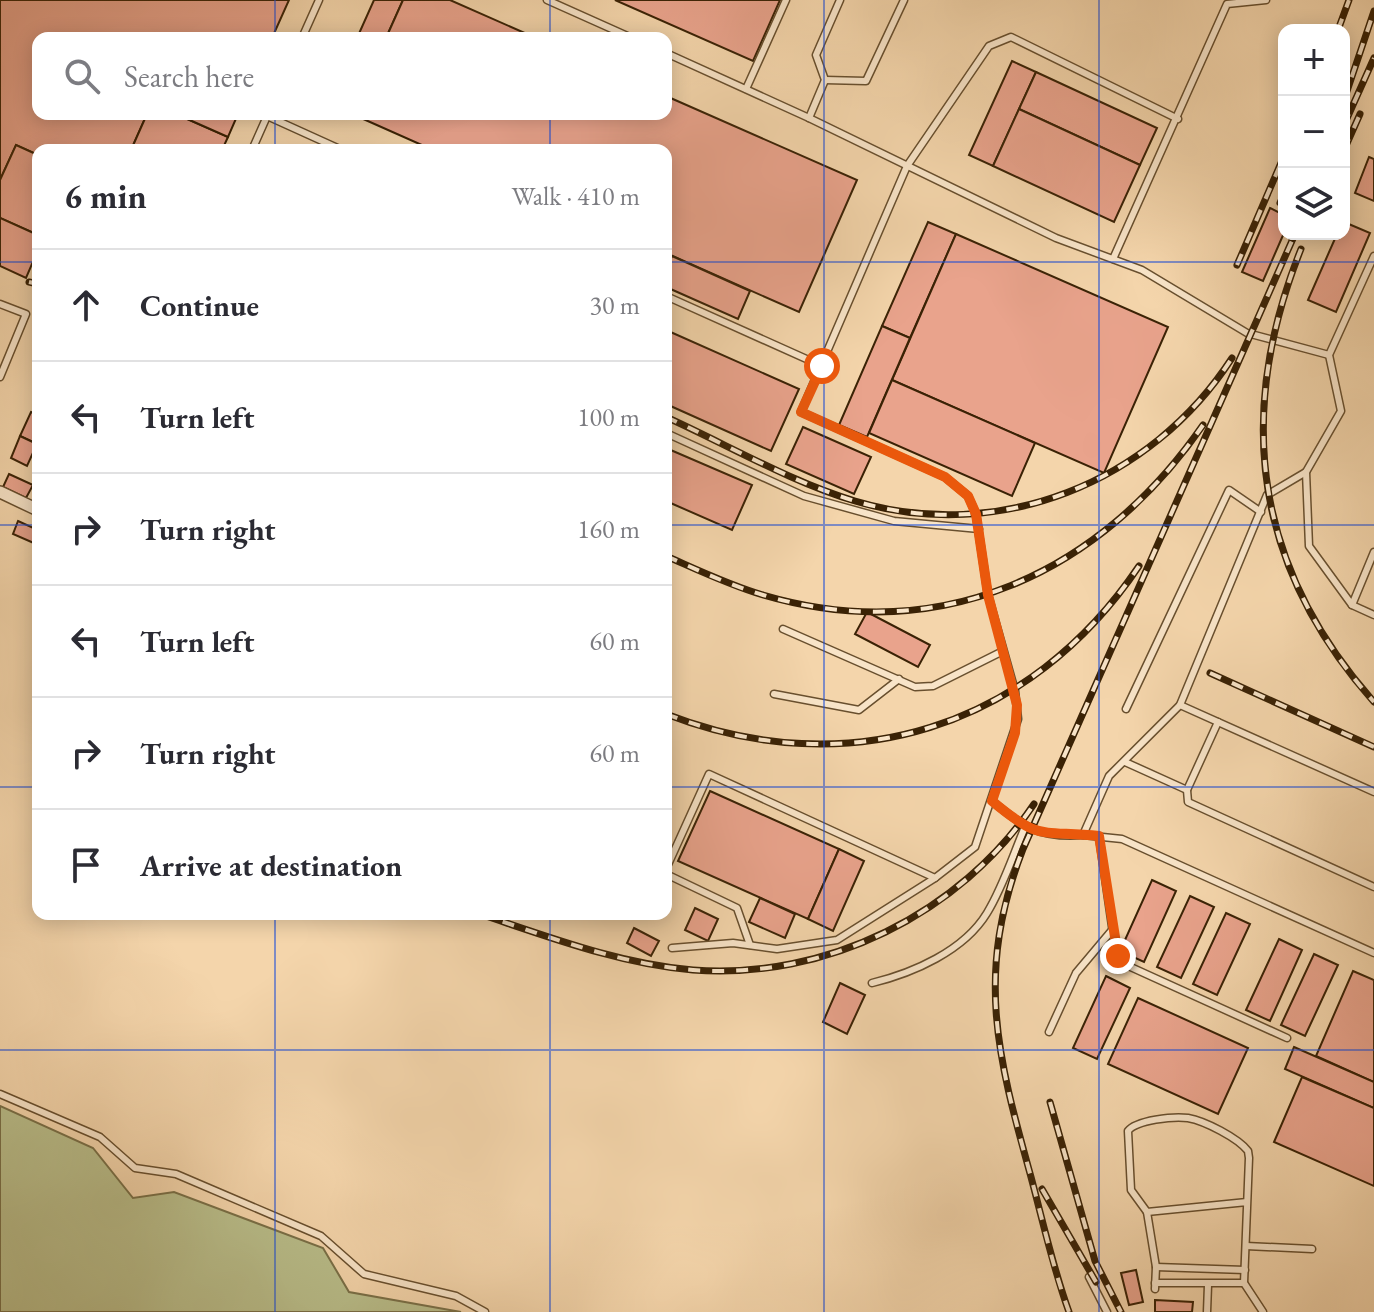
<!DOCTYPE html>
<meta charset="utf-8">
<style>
body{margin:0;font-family:"EB Garamond",serif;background:#f7f7f7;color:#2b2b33}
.controls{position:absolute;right:24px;top:24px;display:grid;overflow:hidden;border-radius:16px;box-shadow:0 4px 20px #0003}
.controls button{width:72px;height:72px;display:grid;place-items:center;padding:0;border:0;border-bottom:2px solid #e1e1e2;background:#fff;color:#2b2b33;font:40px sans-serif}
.stop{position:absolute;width:24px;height:24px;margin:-18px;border:6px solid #ea580c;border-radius:50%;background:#fff}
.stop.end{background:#ea580c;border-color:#fff;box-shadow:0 2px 8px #0008}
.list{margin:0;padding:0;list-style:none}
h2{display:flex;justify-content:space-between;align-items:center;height:104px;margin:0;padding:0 32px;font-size:34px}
h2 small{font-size:26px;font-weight:400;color:#7c7c81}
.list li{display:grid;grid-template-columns:52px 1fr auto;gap:24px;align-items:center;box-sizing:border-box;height:112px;padding:0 32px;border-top:2px solid #e1e1e2}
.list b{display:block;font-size:30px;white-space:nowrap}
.list em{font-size:26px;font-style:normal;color:#7c7c81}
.icon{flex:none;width:44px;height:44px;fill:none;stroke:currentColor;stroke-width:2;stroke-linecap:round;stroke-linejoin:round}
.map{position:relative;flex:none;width:1374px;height:1312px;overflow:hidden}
.search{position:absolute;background:#fff;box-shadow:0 4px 20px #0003;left:32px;top:32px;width:640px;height:88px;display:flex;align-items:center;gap:20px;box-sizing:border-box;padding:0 28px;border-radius:16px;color:#7c7c81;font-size:30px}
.panel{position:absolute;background:#fff;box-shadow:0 4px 20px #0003;left:32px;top:144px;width:640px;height:776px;border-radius:16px}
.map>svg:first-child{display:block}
</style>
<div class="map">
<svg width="1374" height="1312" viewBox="0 0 1374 1312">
<rect width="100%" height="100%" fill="#f4d5ab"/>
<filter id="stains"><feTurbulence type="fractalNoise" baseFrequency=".0025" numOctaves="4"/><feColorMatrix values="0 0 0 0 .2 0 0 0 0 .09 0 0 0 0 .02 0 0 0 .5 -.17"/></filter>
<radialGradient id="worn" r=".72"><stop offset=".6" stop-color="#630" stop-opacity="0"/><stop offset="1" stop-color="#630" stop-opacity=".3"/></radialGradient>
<polygon fill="#b9be8b" stroke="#7a7048" stroke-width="2" points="0,1106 93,1148 133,1198 174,1192 323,1248 349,1292 461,1312 0,1312"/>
<g fill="#e9a38c" stroke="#3a2205" stroke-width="2">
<polygon points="0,0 289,0 272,38 38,38 38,114 147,114 131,150 38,150 38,155 16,145 0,180"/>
<polygon points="374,0 403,0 386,38 357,38"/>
<polygon points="403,0 450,0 536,38 386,38"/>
<polygon points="615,0 780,0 753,61"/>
<polygon points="1012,61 1036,72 993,166 969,155"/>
<polygon points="1036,72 1157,128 1140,165 1019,109"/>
<polygon points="666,96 857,180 799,312 666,253 666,150 433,150 352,114 666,114"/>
<polygon points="1019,109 1140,165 1114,222 993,166"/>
<polygon points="147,114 176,114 228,137 222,150 131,150"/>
<polygon points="176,114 238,114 228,137"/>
<polygon points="16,145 38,155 38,235 0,218 0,180"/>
<polygon points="1369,157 1374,159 1374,201 1355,193"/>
<polygon points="1270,208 1284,215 1284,233 1263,281 1242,272"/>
<polygon points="0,218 38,235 38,250 26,278 0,266"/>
<polygon points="928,222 956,234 910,338 882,326"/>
<polygon points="1344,222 1370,233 1336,312 1308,300 1337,234 1344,234"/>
<polygon points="956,234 1168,327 1104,473 892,380"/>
<polygon points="672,256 750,291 738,319 666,287 666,270"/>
<polygon points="882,326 910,338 867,437 839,425"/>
<polygon points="666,330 799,389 771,451 666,404"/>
<polygon points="892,380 1035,443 1012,496 869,433"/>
<polygon points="31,412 38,415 38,431 33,442 20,436"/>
<polygon points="803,427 871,457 854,494 786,464"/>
<polygon points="20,436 37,444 27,466 11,458"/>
<polygon points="666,448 752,485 732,530 666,501"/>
<polygon points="9,474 33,485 26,498 3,487"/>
<polygon points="18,521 38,530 36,544 13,534"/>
<polygon points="867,612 930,645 918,667 855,634"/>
<polygon points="710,791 839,849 808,919 678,861"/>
<polygon points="839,849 864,861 833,931 808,919"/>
<polygon points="1152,880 1176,891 1144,962 1120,951"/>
<polygon points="1190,896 1214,907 1181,978 1157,967"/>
<polygon points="760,898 795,914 785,938 749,922"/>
<polygon points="695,908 718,919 708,941 685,930"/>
<polygon points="1226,913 1250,924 1217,995 1193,984"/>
<polygon points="634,928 659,941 651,956 627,943"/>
<polygon points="1279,939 1302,950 1270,1021 1246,1010"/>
<polygon points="1314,954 1338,965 1305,1036 1281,1025"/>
<polygon points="1353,971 1374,980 1374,1082 1316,1056"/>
<polygon points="1106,976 1130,988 1097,1059 1073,1048"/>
<polygon points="840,983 865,995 847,1034 823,1022"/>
<polygon points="1138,998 1248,1048 1218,1114 1108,1064"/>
<polygon points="1294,1047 1374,1082 1374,1108 1285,1069"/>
<polygon points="1302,1077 1374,1108 1374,1186 1274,1142"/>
<polygon points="1136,1270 1143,1302 1129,1305 1121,1273"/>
<polygon points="1155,1300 1193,1302 1192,1312 1155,1312"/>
</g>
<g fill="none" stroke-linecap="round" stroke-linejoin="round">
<g stroke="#684f2e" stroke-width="9">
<g id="service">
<polyline points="547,0 632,38"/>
<polyline points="302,38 319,0"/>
<polyline points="666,53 809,118 1056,238 1142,270 1247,333 1329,355"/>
<polyline points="825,80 866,81 904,0"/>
<polyline points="746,89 786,0"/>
<polyline points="267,116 342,150"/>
<polyline points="809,118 825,80 816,55 840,0"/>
<polyline points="252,150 268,114"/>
<polyline points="1374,256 1329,355 1341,411 1306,472 1309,546 1352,605 1374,615"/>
<polyline points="1113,259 1227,4 1266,0"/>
<polyline points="666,296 822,366"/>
<polyline points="0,304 26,314 0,377"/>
<polyline points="666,433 804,496 894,521 979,529"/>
<polyline points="1352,605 1374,552"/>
<polyline points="783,629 915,687 933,686 1003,651"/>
<polyline points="774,694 859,710 899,679"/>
<polyline points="1180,705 1374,792"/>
<polyline points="1126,709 1229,490 1261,512"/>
<polyline points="1218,722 1187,790 1188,802 1374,887"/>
<polyline points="1125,762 1187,790"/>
<path d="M992 801C1025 828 1039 838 1083 835L1109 776 1180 705 1267 495 1306 472"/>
<polyline points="1083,835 1122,839 1374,953"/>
<polyline points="1099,836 1115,947 1124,964 1287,1038"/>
<polyline points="666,869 709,774 935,878 975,847 1018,719 1015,691 988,595 976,514 968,496 945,477 801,412 907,166 989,46 1011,37 1178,119"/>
<polyline points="666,874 737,908 750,945"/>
<polyline points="672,948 733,943 777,949 837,940 935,878"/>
<path d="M872 983C913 973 964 951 987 913 1003 887 1013 855 1025 827"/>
<polyline points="1049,1032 1076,973 1113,929"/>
<polyline points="0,1094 100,1137 135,1168 176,1174 321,1236 364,1274 456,1296 485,1312"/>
<path d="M1247 1202 1147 1212 1131 1190 1128 1131C1136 1120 1174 1116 1188 1118 1205 1121 1238 1138 1248 1151L1249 1158 1244 1283 1263 1312"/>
<polyline points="1147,1212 1156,1267 1155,1289"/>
<polyline points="1246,1246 1312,1249"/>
<polyline points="1156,1267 1245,1270"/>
<polyline points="1089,1277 1107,1312"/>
<polyline points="1155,1283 1244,1283"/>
<polyline points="1207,1312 1208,1285"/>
</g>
</g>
<g stroke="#684f2e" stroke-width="14">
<polyline id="minor" points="0,492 38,510"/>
</g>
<use href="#service" stroke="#f8e4c8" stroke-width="6"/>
<use href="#minor" stroke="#f8e4c8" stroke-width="11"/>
<g stroke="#3a2205" stroke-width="7">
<g id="rail">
<polyline points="1338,30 1349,0"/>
<polyline points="1344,100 1374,11"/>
<polyline points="1344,125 1374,58"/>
<polyline points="1344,150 1360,114"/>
<polyline points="1280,203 1284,194"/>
<path d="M1301 249C1235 414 1254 567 1374 702"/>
<polyline points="1237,265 1284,156"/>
<polyline points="29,282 38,284"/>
<path d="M666 417C728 445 791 482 855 501 999 544 1151 483 1232 358"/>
<path d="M666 556C698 570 729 585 763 595 941 647 1100 574 1203 425"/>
<polyline points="1210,673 1374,747"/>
<path d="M666 714C849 785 1030 728 1139 566"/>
<path d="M480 914C549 937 620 964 693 970 826 980 960 914 1034 804"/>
<polyline points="1050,1102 1095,1261 1121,1312"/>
<polyline points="1042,1189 1096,1282"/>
<path d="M1069 1312C1053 1268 1043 1222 1031 1177 997 1055 975 973 1023 849L1295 234"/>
</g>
</g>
<use href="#rail" stroke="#f8e4c8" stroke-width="4" stroke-dasharray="12" stroke-linecap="butt"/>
</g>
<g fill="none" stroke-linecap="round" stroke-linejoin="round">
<path stroke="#ea580c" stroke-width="10" d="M822 366 801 412 945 477 968 496 976 514 988 595 1017 705 1015 733 992 801C1041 842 1040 830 1099 836L1118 956"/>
</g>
<path fill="none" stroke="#1d4ed8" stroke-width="2" stroke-opacity="0.55" d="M275 0V38M550 0V38M824 0V1312M1099 0V1312M275 114V150M550 114V150M0 262H38M666 262H1374M0 525H38M666 525H1374M0 787H38M666 787H1374M275 914V1312M550 914V1312M0 1050H1374"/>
<rect width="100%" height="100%" filter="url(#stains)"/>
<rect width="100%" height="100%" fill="url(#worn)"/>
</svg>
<div class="controls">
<button>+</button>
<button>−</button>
<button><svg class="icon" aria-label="layers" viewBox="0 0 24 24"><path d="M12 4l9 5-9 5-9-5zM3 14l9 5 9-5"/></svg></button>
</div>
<div class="stop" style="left:822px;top:366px"></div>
<div class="stop end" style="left:1118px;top:956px"></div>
<div class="search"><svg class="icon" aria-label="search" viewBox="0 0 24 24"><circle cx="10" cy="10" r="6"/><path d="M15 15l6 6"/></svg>Search here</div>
<section class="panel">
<h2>6 min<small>Walk · 410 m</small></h2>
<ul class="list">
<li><svg class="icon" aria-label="ahead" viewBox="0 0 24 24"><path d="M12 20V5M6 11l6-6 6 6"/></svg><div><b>Continue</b></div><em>30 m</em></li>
<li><svg class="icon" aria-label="left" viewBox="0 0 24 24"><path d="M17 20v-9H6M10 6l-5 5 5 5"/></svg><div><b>Turn left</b></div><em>100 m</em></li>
<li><svg class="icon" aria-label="right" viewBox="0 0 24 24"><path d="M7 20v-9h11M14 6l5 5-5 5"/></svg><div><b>Turn right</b></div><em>160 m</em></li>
<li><svg class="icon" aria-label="left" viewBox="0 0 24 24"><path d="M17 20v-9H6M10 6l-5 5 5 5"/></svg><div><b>Turn left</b></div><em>60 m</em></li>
<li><svg class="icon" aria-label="right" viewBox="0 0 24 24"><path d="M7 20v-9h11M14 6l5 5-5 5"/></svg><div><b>Turn right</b></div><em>60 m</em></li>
<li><svg class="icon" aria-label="arrive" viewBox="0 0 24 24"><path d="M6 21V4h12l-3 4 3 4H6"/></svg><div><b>Arrive at destination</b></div></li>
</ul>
</section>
</div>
